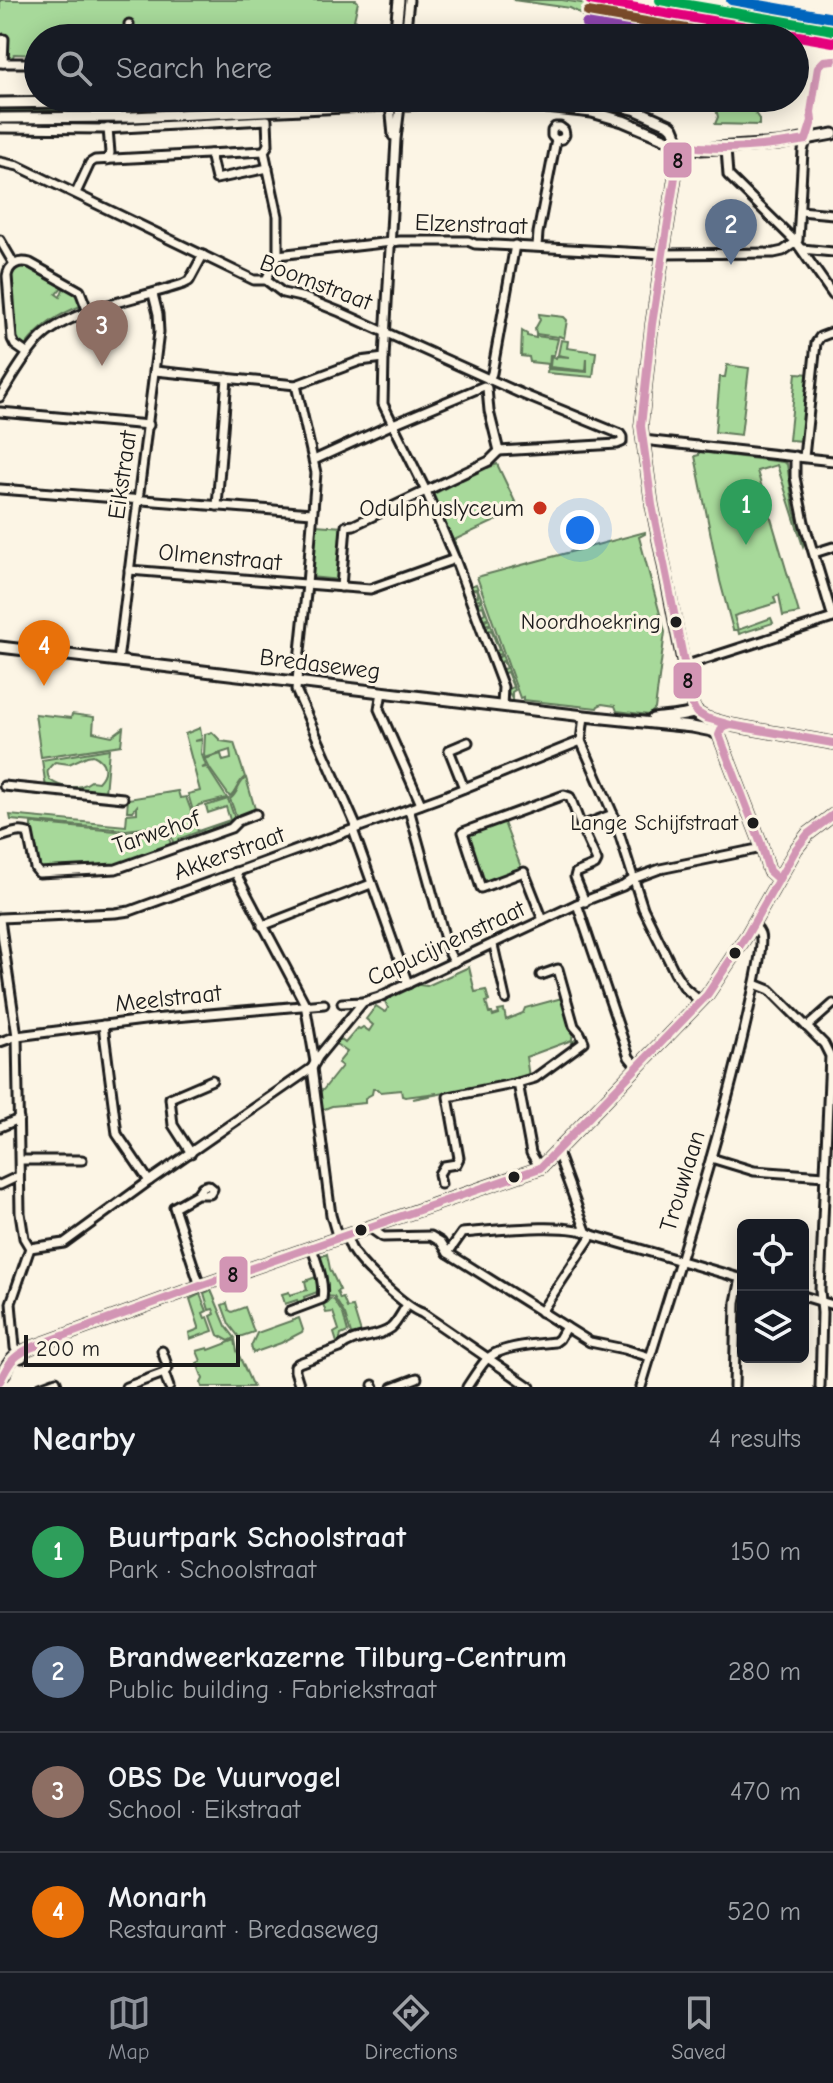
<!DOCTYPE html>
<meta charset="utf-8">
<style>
body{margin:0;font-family:"Comic Neue",sans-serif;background:#20242c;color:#f1f3f6}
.controls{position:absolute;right:24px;bottom:24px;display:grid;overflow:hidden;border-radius:12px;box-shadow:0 4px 20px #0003}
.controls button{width:72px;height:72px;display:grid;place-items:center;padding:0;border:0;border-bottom:2px solid #363941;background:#171b24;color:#f1f3f6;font:40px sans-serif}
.scale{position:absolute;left:24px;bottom:20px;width:216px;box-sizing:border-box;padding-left:8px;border:4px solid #1c1c1c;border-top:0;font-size:22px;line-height:28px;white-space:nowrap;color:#1c1c1c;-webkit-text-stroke:6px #fcf5e5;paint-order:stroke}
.you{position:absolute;left:580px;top:530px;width:28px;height:28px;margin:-20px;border:6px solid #fff;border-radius:50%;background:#1a73e8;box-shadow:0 0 0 12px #1a73e833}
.badge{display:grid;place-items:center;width:52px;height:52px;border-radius:50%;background:#8c9099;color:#fff;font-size:26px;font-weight:700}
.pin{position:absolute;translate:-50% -66px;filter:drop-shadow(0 2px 4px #0008)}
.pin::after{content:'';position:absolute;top:42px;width:28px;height:24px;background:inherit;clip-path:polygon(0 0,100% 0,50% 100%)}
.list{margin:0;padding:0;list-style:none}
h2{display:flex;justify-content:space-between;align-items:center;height:104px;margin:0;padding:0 32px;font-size:34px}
h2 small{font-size:26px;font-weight:400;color:#9ea1a6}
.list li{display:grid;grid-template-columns:52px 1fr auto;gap:24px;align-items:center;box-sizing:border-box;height:120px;padding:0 32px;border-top:2px solid #363941}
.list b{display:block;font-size:30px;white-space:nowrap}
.list p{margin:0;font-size:26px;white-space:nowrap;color:#9ea1a6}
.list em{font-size:26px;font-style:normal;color:#9ea1a6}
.icon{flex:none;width:44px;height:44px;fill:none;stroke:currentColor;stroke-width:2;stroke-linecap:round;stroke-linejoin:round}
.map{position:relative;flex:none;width:833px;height:1387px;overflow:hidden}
.search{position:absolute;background:#171b24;box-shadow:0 4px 20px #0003;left:24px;right:24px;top:24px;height:88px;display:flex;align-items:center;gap:20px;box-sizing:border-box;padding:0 28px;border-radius:44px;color:#9ea1a6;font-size:30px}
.sheet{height:584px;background:#171b24}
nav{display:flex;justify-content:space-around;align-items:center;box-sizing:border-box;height:112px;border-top:2px solid #363941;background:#171b24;font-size:22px;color:#9ea1a6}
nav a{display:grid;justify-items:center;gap:4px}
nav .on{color:#8c9099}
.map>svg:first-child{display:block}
</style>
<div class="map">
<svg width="833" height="1387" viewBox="0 0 833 1387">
<rect width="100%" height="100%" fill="#fcf5e5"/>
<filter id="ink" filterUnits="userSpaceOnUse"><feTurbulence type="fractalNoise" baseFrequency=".0125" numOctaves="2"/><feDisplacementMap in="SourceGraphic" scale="16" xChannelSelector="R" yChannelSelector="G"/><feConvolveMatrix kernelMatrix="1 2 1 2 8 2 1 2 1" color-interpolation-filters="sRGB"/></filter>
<g filter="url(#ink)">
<g fill="#a7d99a" stroke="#627a5b" stroke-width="2" fill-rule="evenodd">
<polygon points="0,0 356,0 358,2 354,20 363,23 359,38 38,38 38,55 14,54 12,60 7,55 9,40 0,39"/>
<polygon points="513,0 562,0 607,7 604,23 595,15 588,14 588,12 585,14 584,17 594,19 600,25 587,21 578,12 570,8"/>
<polygon points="649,17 774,38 730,38 643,24"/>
<polygon points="279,98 314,98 293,103 144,112 144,104"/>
<polygon points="723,103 736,103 751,107 759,119 759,125 715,124 718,117 716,109"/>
<path d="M103 105V110C68 111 34 114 0 114V109L14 106Z"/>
<path d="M20 266 27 267 63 286 56 294 60 297 64 287 77 295 81 306C58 314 40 327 25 346L16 339 11 277 13 270Z"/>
<polygon points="539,314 564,317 567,320 564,338 559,336 558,337 536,334 535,329 540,320"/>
<polygon points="522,331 527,334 527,336 536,338 536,336 558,339 554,355 550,355 549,369 587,372 587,358 586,371 550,367 551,356 556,358 557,356 569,357 558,355 561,340 568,341 567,348 596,352 593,377 547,373 548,364 530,362 529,357 521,356"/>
<polygon points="727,365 749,368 741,435 715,432 720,377 725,377"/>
<polygon points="796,373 811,374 803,441 789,440"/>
<polygon points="699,452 783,462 787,464 794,510 804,543 803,546 777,465 757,471 799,613 783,616 779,595 774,597 776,603 734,616 738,630 771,618 773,623 739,634 738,630 733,630 720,581 695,456 699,455"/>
<polygon points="497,464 519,510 454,540 466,574 464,575 453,552 456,549 448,528 445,528 443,524 445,521 435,500 432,500 430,496 453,484 454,482 449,480 460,478 462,480 479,472 478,470 482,466 488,468"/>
<polygon points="315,525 343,527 340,580 310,577"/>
<polygon points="645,532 645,534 639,537 665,632 655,709 649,715 617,711 615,706 602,704 598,706 597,708 523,700 523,697 520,698 477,577"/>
<polygon points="476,584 515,690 512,692 512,699 507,690 513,687 507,672 501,674 500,670 506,668 503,661 497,663 495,659 501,656 500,654 494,656 493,652 499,650 491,630 485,632 484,628 489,626 489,624 483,625 482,622 487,620 487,618 481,620 480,616 485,613 483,606 476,608 475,604 481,601 479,599 474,601 473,598 478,596 476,589 470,590 468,587"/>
<polygon points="35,714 71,718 72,714 94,717 93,732 112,736 123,728 121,745 41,757"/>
<polygon points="200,728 202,739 195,741 202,740 201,752 206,766 202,768 207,767 227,798 199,805 193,811 188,794 200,791 185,734"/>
<path d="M212 732 221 741 234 743 245 777C237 782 237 792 230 797L210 769 205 759 221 754 223 761 231 759 230 750 205 758 204 755 205 734Z"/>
<path d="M109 749 105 793 46 788 42 760ZM93 755C106 761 108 772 98 782L91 781C79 790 62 789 50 780 45 772 48 768 55 762L69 764 87 756Z"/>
<path d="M246 778 255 809 254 811 237 818 230 799C238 794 238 783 246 778Z"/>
<polygon points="178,791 180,798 186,797 192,813 184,822 178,824 126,830 11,820 10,815 126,826 127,814 137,813 137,806 133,811 127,811 128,799"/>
<polygon points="228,799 235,819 231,820 232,824 228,827 226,822 212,827 213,833 205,835 203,830 178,839 180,844 174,846 169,827 183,824 192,815 198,831 230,820 226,807 208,813 206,806"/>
<polygon points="503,820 522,870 483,885 466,833"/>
<polygon points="31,823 126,832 165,827 172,847 114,866 39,870 31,830"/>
<polygon points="469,967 475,992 486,990 489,1001 486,1002 489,1013 492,1013 493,1016 499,1014 498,1011 504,1010 506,1020 523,1013 525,1008 562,998 580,1037 580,1042 575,1046 572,1042 578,1038 579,1036 573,1029 572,1040 526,1057 529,1077 413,1099 437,1093 405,1097 402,1096 401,1090 380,1092 377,1089 373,1089 372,1094 365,1098 365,1103 332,1106 322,1110 320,1091 323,1090 342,1066 338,1063 347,1052 336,1044 340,1039 345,1043 358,1028 360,1029 363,1027 369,1031 373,1025 366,1019 376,1006 385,1012 388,1008 384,999 419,983 420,985 427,986"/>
<polygon points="327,1254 330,1269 340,1290 337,1291 340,1299 343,1298 347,1308 353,1307 361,1333 353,1335 351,1334 345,1315 334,1297 327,1296 318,1258"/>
<polygon points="319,1276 320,1291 304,1297 305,1302 299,1304 297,1300 285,1304 282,1294 289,1292 290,1295 307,1290 305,1281"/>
<polygon points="211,1290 226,1326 235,1338 229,1341 218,1335 211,1316 215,1314 213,1309 209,1310 204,1293"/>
<polygon points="200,1294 207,1311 203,1313 205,1318 208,1317 213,1331 190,1339 189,1333 199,1329 199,1327 190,1299"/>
<polygon points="328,1298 334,1300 343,1314 348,1332 341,1335 338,1346 334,1333 339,1330 333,1312 326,1313 323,1304 329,1302"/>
<polygon points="227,1303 229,1310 232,1312 245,1307 254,1332 239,1337 229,1324 222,1305"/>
<polygon points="299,1318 303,1330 302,1332 281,1343 253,1353 251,1346 257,1333"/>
<polygon points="235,1340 237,1351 253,1387 202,1387 201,1383 203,1379 197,1363 201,1361 197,1351 208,1348 209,1350"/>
</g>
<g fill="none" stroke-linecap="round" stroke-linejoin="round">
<g stroke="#1c1c1c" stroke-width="12">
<polyline id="pedestrian" points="493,943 506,1000"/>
</g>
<g stroke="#1c1c1c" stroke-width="13">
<g id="minor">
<polyline points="129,24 129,38"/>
<polyline points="405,38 409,0"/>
<polyline points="0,63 38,63"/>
<polyline points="3,63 4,39"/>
<polyline points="401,98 396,139 384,358 383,404 426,491 455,559 503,687 502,706"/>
<polyline points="390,104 393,136"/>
<polyline points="0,128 104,129 267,120 268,145 264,151 278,216 278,255 266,280"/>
<polyline points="726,149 728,175 796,242 833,295"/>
<polyline points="210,154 216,179 268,168"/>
<polyline points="107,160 110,153 108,128"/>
<polyline points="0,162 18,166 254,280 266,280 283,293 305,298 340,312 522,394 620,434 622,437 622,442 617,444 499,451 489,411 487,388 484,386 393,424 314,460"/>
<polyline points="76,193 90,163 95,160 264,151"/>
<polyline points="800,211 833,214"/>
<polyline points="0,240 14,264"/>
<polyline points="796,242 798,240 803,151 806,140"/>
<polyline points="537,246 538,233 556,140 552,136 552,131 555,127 560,127 564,130 565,135 562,139 556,140"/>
<polyline points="802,249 833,252"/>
<polyline points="278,255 400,241 468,241 475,244 663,254 774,253 783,251 796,242"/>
<path d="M28 354 15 345 12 339 7 276C9 264 19 260 30 263L80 291 88 312"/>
<polyline points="155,371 296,385 360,361 384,358"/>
<polyline points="489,380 492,373 515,245"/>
<polyline points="296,385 316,473 307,584 296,690 357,828"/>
<path d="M0 397C12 378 23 357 39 340 68 309 142 298 183 284L189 281 203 255"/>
<polyline points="0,412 149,425"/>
<polyline points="643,440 833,461"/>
<polyline points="795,456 795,477 804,522 833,618"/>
<polyline points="804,457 816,343 820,337 833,332"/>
<polyline points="0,489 312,513"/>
<polyline points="217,506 227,378"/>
<polyline points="814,553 833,547"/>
<polyline points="129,570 370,589 455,559"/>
<polyline points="341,587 346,526 354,525 489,461 499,451"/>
<polyline points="118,661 159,332 158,314 153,294"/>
<polyline points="684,666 833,618"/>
<polyline points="382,692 379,709 421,804"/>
<polyline points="584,716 581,741 613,814 643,908 675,973 685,988 701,1002"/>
<polyline points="4,786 123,798"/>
<polyline points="464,788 449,750 468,742"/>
<polyline points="409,809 448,950 454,962"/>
<polyline points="581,826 613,814"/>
<polyline points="353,830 408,984"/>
<path d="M0 837C9 835 18 829 28 833L35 868 39 873 116 869 231 828 238 821 256 814"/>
<polyline points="235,872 305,1004 315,1062"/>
<polyline points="577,904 629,1057 638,1068"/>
<polyline points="0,918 115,913 130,911 447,795 581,741"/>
<polyline points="0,920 17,1036 20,1213 24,1238 30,1248 11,1303 15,1348 22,1358"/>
<polyline points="543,920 524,872 481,888 463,832 564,795 570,797 581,826 597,861 595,865 576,873 575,877 585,902"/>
<polyline points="262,926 371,884"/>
<polyline points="755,984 770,990 824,1044 830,1056 820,1290 822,1313 820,1387"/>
<polyline points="342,1003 363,1002"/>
<polyline points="103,1025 117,1134 149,1181"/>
<polyline points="807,1027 833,1004"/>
<polyline points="0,1042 17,1036 152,1019 324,1004"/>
<polyline points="312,1068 331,1215 338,1239"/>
<polyline points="0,1127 19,1119"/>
<polyline points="557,1152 586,1231"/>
<polyline points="191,1153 173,1125 170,1098 212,1080"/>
<polyline points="711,1158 754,1171 825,1176"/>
<polyline points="20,1160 82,1160"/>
<polyline points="540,1168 531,1153 518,1083 535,1078 584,1042 580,1033 574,1026 558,969 541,975"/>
<polyline points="441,1184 439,1174 444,1166 456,1164 459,1158 448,1097 518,1083"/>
<polyline points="0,1185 19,1176"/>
<polyline points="197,1194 210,1194 213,1189 208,1185 202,1187 197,1194 174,1207 200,1286"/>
<path d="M370 1228 383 1237 431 1236 441 1242 448 1253 462 1233C489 1231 573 1221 592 1235L743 1279"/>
<path d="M346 1236C348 1240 349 1244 351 1248 359 1264 405 1307 422 1313L530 1387"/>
<polyline points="30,1248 64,1243 149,1181 312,1068 318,1057 363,1002 379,997 577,904 623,886 633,879 660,869 762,848"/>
<polyline points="448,1253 566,1327"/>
<polyline points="803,1296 833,1305"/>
<path d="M290 1311 322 1299C325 1281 317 1264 312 1248"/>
<polyline points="541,1312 592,1235"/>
<polyline points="162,1351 168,1368 164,1373 169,1387"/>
<polyline points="373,1385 374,1387"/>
<polyline points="40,1387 56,1381 58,1387"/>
<polyline points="126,1387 164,1373"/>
<path d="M300 1387 295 1371V1366L299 1363 340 1348C354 1335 377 1339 391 1328 397 1323 402 1312 407 1305"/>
<polyline points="393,1387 417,1378"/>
<path d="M467 1387C473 1378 479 1368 486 1360 498 1346 537 1344 555 1342L559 1339 566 1327 590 1342 624 1349 650 1357"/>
<path d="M641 1387C680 1259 723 1131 751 1000 754 987 764 945 760 934 758 929 756 928 752 926"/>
<polyline points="734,1387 736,1302 741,1278"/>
</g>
</g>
<g stroke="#1c1c1c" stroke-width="15">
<g id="tertiary">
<polyline points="395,38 399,0"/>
<polyline points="624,38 630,0"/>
<polyline points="586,98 634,109 670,125 673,128 680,145"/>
<polyline points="0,103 132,101 198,98"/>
<polyline points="0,118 132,117 451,102 510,103 592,112 623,121 680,145 701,149 779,144 833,134"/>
<polyline points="680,145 652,324 641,426 652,505 684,666 693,706 696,712"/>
<polyline points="0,647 584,716 692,727 712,731 719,735"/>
<polyline points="696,712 706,718 731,725 833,743"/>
<path d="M653 719C667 717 683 717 696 712"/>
<polyline points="719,735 761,844 769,871 778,879"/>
<path d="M4 1375C7 1361 17 1354 30 1348L200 1286 540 1168 707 995 747 935 796 849 808 834 833 815"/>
</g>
</g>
<use href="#pedestrian" stroke="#fcf5e5" stroke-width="6"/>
<use href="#minor" stroke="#fcf5e5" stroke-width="7"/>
<use href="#tertiary" stroke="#fcf5e5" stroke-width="9"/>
<polyline stroke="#1c1c1c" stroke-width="2" points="647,7 833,27"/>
<g stroke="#fcf5e5" stroke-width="14">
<g id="bus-1">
<path d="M833 60 824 61 818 67 811 112 812 121 806 140C764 147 723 151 680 145L652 324 641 426 652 505 693 706 696 712 706 718 731 725 833 743"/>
<polyline points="731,725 722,728 719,735 761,844 769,871 778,879"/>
<path d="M0 1381C9 1363 12 1357 30 1348L200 1286 540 1168 707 995 747 935 796 849 808 834 833 815"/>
</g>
</g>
<use href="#bus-1" stroke="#d295b4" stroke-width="8"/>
<g stroke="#fcf5e5" stroke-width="16">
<polyline id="rail-1" points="590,0 833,42"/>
</g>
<g stroke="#fcf5e5" stroke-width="16">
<polyline id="rail-2" points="588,12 739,38"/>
</g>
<g stroke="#fcf5e5" stroke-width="16">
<polyline id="rail-3" points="660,0 833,30"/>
</g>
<g stroke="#fcf5e5" stroke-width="16">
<polyline id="rail-4" points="586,24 669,38"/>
</g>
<g stroke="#fcf5e5" stroke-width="16">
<polyline id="rail-5" points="731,0 833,18"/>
</g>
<use href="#rail-1" stroke="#e5007d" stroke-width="10"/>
<use href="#rail-2" stroke="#7a4b2a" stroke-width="10"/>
<use href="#rail-3" stroke="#00a651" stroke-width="10"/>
<use href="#rail-4" stroke="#8e44ad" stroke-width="10"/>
<use href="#rail-5" stroke="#0065bd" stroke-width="10"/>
</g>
</g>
<circle fill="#c8321e" stroke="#fcf5e5" stroke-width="3" cx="540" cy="508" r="8"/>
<g fill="#1c1c1c" stroke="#fcf5e5" stroke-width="3">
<circle cx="676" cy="622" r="7"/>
<circle cx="753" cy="823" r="7"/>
<circle cx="735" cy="953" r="7"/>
<circle cx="514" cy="1177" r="7"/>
<circle cx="361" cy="1230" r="7"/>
</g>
<g text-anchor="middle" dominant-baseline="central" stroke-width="6" stroke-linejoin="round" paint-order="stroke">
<g font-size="22" fill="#1c1c1c" stroke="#fcf5e5" text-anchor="end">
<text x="661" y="622">Noordhoekring</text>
<text x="738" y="823">Lange Schijfstraat</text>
</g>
<g font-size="24" fill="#1c1c1c" stroke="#fcf5e5">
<text transform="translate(471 224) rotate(2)">Elzenstraat</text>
<text transform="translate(316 282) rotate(21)">Boomstraat</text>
<text transform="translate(122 475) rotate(-82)">Eikstraat</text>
<text transform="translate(220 557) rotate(5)">Olmenstraat</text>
<text transform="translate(320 664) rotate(7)">Bredaseweg</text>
<text transform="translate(156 832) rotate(-19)">Tarwehof</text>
<text transform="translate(229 853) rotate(-20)">Akkerstraat</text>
<text transform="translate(446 943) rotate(-25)">Capucijnenstraat</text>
<text transform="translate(168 998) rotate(-6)">Meelstraat</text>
<text transform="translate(682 1181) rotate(-73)">Trouwlaan</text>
</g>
<g font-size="24" fill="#1c1c1c" stroke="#fcf5e5" text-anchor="end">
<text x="524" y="508">Odulphuslyceum</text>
</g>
</g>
<g stroke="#fcf5e5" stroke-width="3">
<rect x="662" y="141" width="31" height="38" rx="8" fill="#d295b4"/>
<rect x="672" y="661" width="31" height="39" rx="8" fill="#d295b4"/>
<rect x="218" y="1255" width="31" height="39" rx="8" fill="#d295b4"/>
</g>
<g font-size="22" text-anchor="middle" font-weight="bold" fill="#111">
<text x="678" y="168">8</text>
<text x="688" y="688">8</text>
<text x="233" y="1282">8</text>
</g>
</svg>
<div class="controls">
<button><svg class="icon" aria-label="locate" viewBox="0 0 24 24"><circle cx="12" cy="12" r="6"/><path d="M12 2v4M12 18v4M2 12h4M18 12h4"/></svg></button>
<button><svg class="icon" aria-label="layers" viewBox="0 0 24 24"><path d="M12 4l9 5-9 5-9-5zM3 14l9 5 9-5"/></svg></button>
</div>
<div class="scale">200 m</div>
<div class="you"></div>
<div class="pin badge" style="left:746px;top:545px;background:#2e9e5b">1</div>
<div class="pin badge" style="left:731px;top:265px;background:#5c6f8a">2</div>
<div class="pin badge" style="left:102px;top:366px;background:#8d6e63">3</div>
<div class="pin badge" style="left:44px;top:686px;background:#e8710a">4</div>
<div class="search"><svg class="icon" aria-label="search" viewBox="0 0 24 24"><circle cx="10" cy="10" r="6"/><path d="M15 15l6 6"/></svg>Search here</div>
</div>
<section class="sheet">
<h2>Nearby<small>4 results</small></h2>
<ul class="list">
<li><span class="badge" style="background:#2e9e5b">1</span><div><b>Buurtpark Schoolstraat</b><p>Park · Schoolstraat</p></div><em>150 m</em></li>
<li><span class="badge" style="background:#5c6f8a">2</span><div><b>Brandweerkazerne Tilburg-Centrum</b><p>Public building · Fabriekstraat</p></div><em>280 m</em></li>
<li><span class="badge" style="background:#8d6e63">3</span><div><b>OBS De Vuurvogel</b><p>School · Eikstraat</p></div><em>470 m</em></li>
<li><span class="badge" style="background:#e8710a">4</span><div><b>Monarh</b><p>Restaurant · Bredaseweg</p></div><em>520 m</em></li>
</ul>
</section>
<nav>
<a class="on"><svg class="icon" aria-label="map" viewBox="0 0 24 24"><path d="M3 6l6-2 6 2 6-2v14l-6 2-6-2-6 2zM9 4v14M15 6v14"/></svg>Map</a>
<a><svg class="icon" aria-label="directions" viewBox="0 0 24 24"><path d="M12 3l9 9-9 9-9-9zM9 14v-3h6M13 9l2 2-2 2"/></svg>Directions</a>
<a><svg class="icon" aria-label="saved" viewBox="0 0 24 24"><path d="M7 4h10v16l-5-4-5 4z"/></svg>Saved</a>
</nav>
